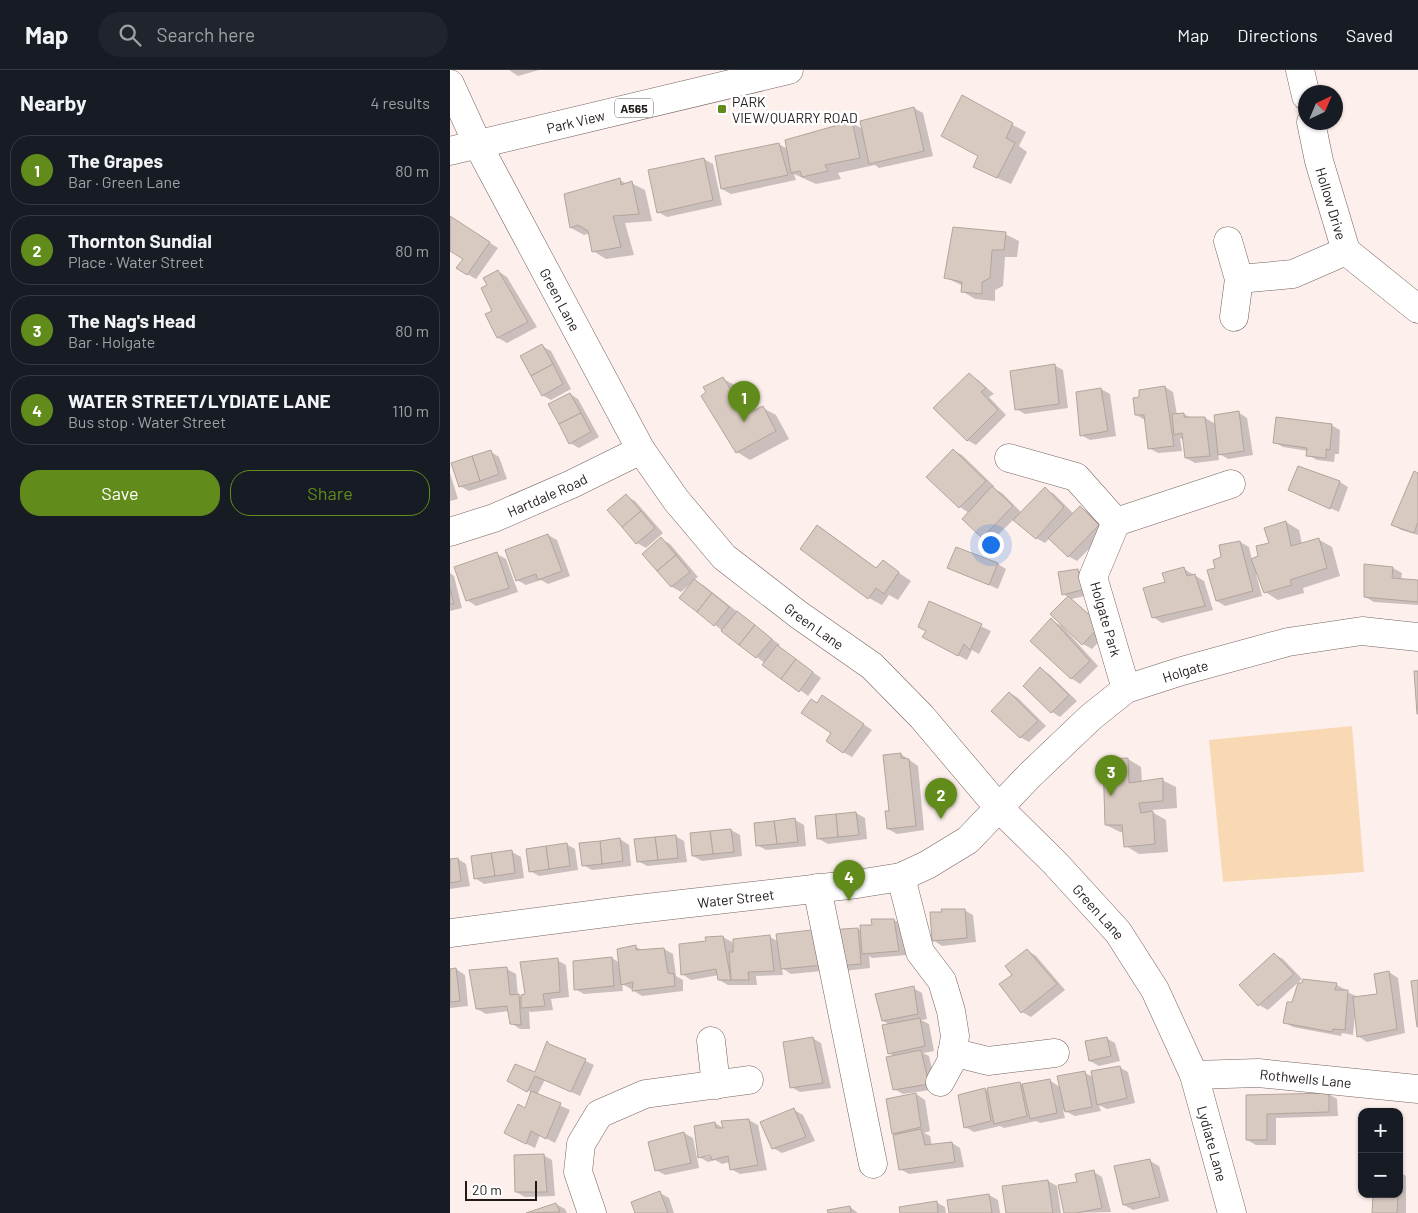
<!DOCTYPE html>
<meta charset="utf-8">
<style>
body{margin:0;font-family:Barlow,sans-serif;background:#20242c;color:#f1f3f6}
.controls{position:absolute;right:15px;bottom:15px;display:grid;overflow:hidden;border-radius:10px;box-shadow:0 1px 4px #0004}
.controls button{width:45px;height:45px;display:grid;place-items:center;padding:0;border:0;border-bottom:1px solid #363941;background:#171b24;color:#f1f3f6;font:25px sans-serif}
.compass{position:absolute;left:848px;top:15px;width:45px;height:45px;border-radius:50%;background:#171b24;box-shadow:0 1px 4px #0004;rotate:44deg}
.scale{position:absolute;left:15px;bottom:12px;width:72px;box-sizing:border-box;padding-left:5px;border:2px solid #201a18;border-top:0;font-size:14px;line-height:18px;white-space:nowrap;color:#201a18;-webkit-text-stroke:4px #fff;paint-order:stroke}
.you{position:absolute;left:540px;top:474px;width:18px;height:18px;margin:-12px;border:4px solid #fff;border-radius:50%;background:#1a73e8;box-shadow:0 0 0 8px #1a73e833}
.badge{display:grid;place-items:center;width:32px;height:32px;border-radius:50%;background:#618c1b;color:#fff;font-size:16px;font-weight:700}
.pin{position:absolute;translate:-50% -41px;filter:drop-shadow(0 1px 2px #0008)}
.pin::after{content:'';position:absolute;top:26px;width:18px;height:15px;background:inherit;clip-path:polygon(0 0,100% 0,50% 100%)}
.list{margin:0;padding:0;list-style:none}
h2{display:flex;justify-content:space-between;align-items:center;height:65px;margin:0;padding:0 20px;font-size:21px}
h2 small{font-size:16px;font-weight:400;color:#9ea1a6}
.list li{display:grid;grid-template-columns:32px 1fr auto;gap:15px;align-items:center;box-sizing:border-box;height:70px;margin:0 10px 10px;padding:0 10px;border:1px solid #363941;border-radius:20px}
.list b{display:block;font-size:19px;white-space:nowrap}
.list p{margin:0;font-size:16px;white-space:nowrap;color:#9ea1a6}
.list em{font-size:16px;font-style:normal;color:#9ea1a6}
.actions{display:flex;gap:10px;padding:15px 20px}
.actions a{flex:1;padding:11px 0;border:1px solid #618c1b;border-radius:20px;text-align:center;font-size:18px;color:#618c1b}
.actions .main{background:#618c1b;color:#fff}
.icon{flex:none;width:28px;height:28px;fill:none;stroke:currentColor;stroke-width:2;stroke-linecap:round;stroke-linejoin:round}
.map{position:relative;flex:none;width:968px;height:1143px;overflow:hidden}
header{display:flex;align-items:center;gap:30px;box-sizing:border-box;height:70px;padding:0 25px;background:#171b24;border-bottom:1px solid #363941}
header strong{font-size:24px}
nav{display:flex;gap:28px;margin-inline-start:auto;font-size:18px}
.search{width:350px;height:45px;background:#20242c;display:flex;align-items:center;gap:12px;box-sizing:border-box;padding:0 18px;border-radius:28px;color:#9ea1a6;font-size:19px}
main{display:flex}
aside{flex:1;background:#171b24}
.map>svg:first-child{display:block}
</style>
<header>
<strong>Map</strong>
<div class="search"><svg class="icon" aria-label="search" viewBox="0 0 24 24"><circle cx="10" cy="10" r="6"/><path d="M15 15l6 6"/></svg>Search here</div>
<nav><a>Map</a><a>Directions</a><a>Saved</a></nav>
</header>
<main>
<aside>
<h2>Nearby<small>4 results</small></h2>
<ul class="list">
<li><span class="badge">1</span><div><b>The Grapes</b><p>Bar · Green Lane</p></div><em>80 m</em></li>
<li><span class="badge">2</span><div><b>Thornton Sundial</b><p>Place · Water Street</p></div><em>80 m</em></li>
<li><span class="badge">3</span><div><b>The Nag's Head</b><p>Bar · Holgate</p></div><em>80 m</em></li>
<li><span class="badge">4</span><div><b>WATER STREET/LYDIATE LANE</b><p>Bus stop · Water Street</p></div><em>110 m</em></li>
</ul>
<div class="actions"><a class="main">Save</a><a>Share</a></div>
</aside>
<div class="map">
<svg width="968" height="1143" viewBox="0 0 968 1143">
<rect width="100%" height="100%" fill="#fdefeb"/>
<polygon fill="#f9d9b4" points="902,656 914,802 773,812 759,670"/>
<g fill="#0003" fill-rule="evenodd">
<polygon points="59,0 89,0 68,6"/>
<polygon points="512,27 576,62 569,76 577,82 561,114 538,104 530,86"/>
<polygon points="464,38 473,43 483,86 429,98 425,95 388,103 391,109 366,114 344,104 346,110 281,124 272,119 328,74 338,79 402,53 413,59"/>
<polygon points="254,89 263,94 272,135 217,147 208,142"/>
<polygon points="170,110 177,114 181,113 195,120 202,151 175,153 184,185 156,189 143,181 140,163 134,165 121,158"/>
<polygon points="0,147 48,178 26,209 17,204 15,189 1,180 0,181"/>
<polygon points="555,164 569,171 567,187 555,187 553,216 545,220 545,231 525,229 512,221 513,216 495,207"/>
<polygon points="48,201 57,207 87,257 57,273 48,268 36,245 44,242 39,215"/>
<polygon points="92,276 101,281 121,319 101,330 92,325"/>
<polygon points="604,295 613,300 618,338 575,344 566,339"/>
<polygon points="519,305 528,310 544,324 539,327 556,345 526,375 517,370"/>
<polygon points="273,309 287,316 302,342 313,338 326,345 339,369 300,390 287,382"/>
<polygon points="715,317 723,322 727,345 734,344 741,348 755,348 766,354 788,342 797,348 803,385 778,389 768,383 769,390 745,393 736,388 734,370 730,368 732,381 708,383 699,378 695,350 686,345 691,328"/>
<polygon points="651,319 660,324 666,366 640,370 631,365"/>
<polygon points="120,324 128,329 149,367 129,378 120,373"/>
<polygon points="881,355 890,360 889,384 885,384 884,392 867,390 858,385 858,381 833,377 824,372"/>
<polygon points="503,380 512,385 544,416 543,418 552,423 572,443 595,419 604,424 624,444 631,437 639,443 657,461 627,491 618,486 600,468 595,473 586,468 564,449 541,472 533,467 519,443 510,437 478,407"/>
<polygon points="41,382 49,387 57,409 19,421 10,416"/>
<polygon points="849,397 890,412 898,417 889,442 848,424"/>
<polygon points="0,403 8,429 0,431"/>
<polygon points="964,403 968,404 968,465 951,460 943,455"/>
<polygon points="176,426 185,431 213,463 196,478 187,473"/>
<polygon points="836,452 849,460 852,474 868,469 882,477 890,506 853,518 854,523 828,530 815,522 808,503 806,504 812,526 775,536 767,531 766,499 772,488 790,472 799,477 802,490 809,487"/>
<polygon points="368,457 381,465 428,499 433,492 461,511 448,530 439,525 432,535 419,528"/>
<polygon points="98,465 107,470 120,506 98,514 91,510 76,515 67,510"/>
<polygon points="211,469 220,474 248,507 244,510 253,515 330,575 328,577 371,608 358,626 265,555 241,513 231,522 222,517 193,484"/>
<polygon points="47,484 56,489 68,522 26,536 17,530"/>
<polygon points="548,494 556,499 548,519 499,497"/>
<polygon points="943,498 952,503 951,510 968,511 968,535 924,532 915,527"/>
<polygon points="734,499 754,511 763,540 712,553 703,547 716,513"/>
<polygon points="627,500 636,505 640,525 621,529 659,561 642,579 633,574 602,544 618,527 613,524"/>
<polygon points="0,503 4,506 12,538 0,541"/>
<polygon points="480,533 541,561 529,584 522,580 517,590 482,572 477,561"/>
<polygon points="601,550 612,556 648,596 630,614 621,608"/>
<polygon points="591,599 599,604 627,631 610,647 602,642"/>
<polygon points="560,623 568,628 596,656 579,672 570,667"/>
<polygon points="381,632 422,660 402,687 393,682 368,635"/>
<polygon points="451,684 468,696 474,760 447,764 438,759"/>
<polygon points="678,689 691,697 692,713 712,710 726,717 727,738 702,740 702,742 716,750 718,782 689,784 676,776 674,762 670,762 656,755"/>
<polygon points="406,743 415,748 417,769 378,774 369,769"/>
<polygon points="345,750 354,755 356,776 316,780 307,775"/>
<polygon points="281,760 290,765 292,786 252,791 243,786"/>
<polygon points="225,766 234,771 237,792 197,796 188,791"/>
<polygon points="170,769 179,775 181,796 142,800 133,795 130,774"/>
<polygon points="116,774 125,779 128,800 89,806 80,801"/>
<polygon points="62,782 71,787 74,808 34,814 25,808"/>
<polygon points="8,789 16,794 20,816 0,819 0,790"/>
<polygon points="514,840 523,845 526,872 492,876 483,870"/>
<polygon points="444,850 453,855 457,885 422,888 419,886 420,898 394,901 383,900 341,904 332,898 333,905 306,906 307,915 278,915 269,910 269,905 241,910 232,904 257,873 273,867 282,872 284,878 320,867 329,872 408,859 412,861"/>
<polygon points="186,877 192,880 214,879 223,884 226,906 233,910 233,921 192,926 184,921 184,919 181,919 172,914 173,921 134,924 125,919 162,888 170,893 168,880"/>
<polygon points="577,880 586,886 615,920 581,947 572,942 564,906"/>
<polygon points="824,884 833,889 852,909 818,940 809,935 791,915"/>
<polygon points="107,890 116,895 119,927 101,929 103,940 81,942 79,941 80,959 70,959 61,953 59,941 36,944 27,939 57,899 66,904 68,926 72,927 77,926"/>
<polygon points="6,899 15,905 18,936 0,938 0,900"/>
<polygon points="939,902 948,908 955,963 917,972 908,966 905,944 903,965 892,963 891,966 843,957 834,952 854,910 887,915 896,920 895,921 906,926 906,928 928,925"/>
<polygon points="463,918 472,923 477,949 471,950 479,954 484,981 473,983 479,986 487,1019 453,1024 444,1019 445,987 439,983 440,955 433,951"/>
<polygon points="362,968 371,973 381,1018 350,1022 341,1017"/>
<polygon points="656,968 665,973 670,991 649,996 640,991"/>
<polygon points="98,973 144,995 130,1026 95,1010 87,1025 120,1040 105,1073 90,1065 85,1078 64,1068 82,1023 59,1010 85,1004"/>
<polygon points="669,997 678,1002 685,1033 657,1039 649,1035 651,1041 625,1046 613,1040 615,1048 590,1053 586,1051 554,1058 550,1056 524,1062 515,1057 535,1019 539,1022 570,1013 573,1015 599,1010 610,1017 635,1003 643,1007"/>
<polygon points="466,1024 475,1030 480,1061 474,1063 480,1066 482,1076 502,1073 510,1078 514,1097 459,1104 450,1099 448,1066 443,1063"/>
<polygon points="879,1024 887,1029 888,1046 826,1048 826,1075 806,1075 797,1070 797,1026"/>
<polygon points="344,1040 353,1045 365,1071 332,1083 323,1078"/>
<path d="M299 1050 308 1055 317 1100 290 1104 281 1099 280 1092 272 1094 265 1090 258 1092 249 1087 265 1053 275 1059ZM255 1085H266L255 1087Z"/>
<polygon points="234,1063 243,1068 249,1098 215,1105 206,1100"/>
<polygon points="93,1085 102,1090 105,1126 75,1127 66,1122"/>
<polygon points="700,1091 709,1096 719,1131 683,1140 674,1135"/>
<polygon points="644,1102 652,1107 661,1142 615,1143 628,1113"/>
<polygon points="949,1102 956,1106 956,1143 923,1143 924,1124 949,1124"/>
<polygon points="598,1111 607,1116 611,1143 557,1143"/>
<polygon points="210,1123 219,1128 224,1143 186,1143"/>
<polygon points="539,1125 548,1130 550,1143 501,1143"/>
<polygon points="486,1132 495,1137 496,1143 451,1143"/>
<polygon points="106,1134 115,1139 117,1143 80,1143"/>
<polygon points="400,1137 408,1143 379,1143"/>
</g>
<g fill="#d9cac1" stroke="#b3a49c">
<polygon points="512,25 563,53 556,68 565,73 547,108 523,97 528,86 491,66"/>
<polygon points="464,37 474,81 419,94 410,51"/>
<polygon points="402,51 410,88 375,95 378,101 352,107 350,101 341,103 335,70"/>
<polygon points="329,73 338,105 271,119 265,86"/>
<polygon points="254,88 263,130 207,143 198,100"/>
<polygon points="170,108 171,115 182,111 189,144 163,146 171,177 142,182 138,161 128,155 120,158 114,124"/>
<polygon points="0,146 40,172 17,205 6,198 13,189 0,181"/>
<polygon points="503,157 556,162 554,180 542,180 540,208 532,212 532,224 511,222 512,212 494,208"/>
<polygon points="48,200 78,252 47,268 35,244 42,241 31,218 37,215 33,208"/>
<polygon points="92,274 103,294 81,306 70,286"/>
<polygon points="103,294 113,314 92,326 81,306"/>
<polygon points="605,294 609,334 565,340 560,301"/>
<polygon points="519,303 536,318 531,322 548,340 517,371 483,338"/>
<polygon points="273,307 291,336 299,343 313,336 326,361 286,383 251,326 256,322 253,317"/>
<polygon points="715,316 724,376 698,379 694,345 685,345 683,328 689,327 689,320"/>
<polygon points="651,318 658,361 630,366 626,322"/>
<polygon points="120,323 131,343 109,354 98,334"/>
<polygon points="789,341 794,381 768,385 764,345"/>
<polygon points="131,343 141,362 119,374 109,354"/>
<polygon points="734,343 734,347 755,347 760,386 735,388 732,363 724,365 722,344"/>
<polygon points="826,347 882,354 880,380 876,379 876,388 856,386 857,378 823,373"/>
<polygon points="503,379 536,411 509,438 476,407"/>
<polygon points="41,380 49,404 30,411 22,386"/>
<polygon points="22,386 30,411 9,417 1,393"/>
<polygon points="848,396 890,411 880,439 838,420"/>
<polygon points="964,401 968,403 968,452 964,463 941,455"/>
<polygon points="542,416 563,436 532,468 512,449"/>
<polygon points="595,417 614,437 586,469 563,450"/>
<polygon points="176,424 191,441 172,457 157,440"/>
<polygon points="630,436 649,455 618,487 598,468"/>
<polygon points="191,441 205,458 186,474 172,457"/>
<polygon points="836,451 841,476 869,468 877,498 840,510 842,515 814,523 801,489 808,486 806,476 819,473 814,458"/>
<polygon points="367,455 426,498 433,490 449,502 434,524 426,518 418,529 350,479"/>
<polygon points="98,464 112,501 88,510 86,504 66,511 55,480"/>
<polygon points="211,467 226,485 207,501 192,484"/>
<polygon points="790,471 803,521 766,531 757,500 765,498 763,490 771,487 769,475"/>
<polygon points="506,477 548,493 539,515 497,498"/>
<polygon points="47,482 59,518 16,531 4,497"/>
<polygon points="226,485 240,502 221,517 207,501"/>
<polygon points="914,494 943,497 942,508 968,510 968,532 914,527"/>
<polygon points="734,497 737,506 745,504 755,536 702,548 693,518 715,512 712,503"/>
<polygon points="628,499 632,520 612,525 608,502"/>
<polygon points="244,509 262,523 247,542 229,528"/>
<polygon points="0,518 4,534 0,534"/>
<polygon points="262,523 279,537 264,556 247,542"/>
<polygon points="618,526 651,555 632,575 600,544"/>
<polygon points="479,531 532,554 520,580 514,574 508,586 472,567 476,561 468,557"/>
<polygon points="287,541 305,555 289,575 271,561"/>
<polygon points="601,548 640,591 621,609 580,571"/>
<polygon points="305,555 322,569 306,588 289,575"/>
<polygon points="327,575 346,589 331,609 312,595"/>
<polygon points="346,589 363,602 349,622 331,609"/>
<polygon points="590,597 619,625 601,643 573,616"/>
<polygon points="964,601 968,601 968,644 967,644"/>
<polygon points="559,622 588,651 570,668 541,641"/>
<polygon points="372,625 414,654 393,683 376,671 381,663 351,643 361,629 367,633"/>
<polygon points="451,683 451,688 459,689 466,756 437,759 435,741 439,741 433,685"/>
<polygon points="678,688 679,713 713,708 713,731 689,733 691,743 703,741 705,774 674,777 672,755 655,755 653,689"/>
<polygon points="406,742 409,765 388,767 386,744"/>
<polygon points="386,744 388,767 367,769 365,746"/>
<polygon points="345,748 348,772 327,774 324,751"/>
<polygon points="324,751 327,774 306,776 304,753"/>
<polygon points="281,759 284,782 263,784 260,761"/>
<polygon points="260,761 263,784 242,786 240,763"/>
<polygon points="226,765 228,788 208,790 205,767"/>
<polygon points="205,767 208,790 187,792 184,769"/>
<polygon points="170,768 173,791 152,794 150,771"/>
<polygon points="150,771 152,794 132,796 129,773"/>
<polygon points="117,773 120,796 99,799 96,776"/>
<polygon points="96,776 99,799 79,802 76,779"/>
<polygon points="62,780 65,803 45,806 41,783"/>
<polygon points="41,783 45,806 24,809 21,786"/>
<polygon points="8,788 11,811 0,813 0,789"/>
<polygon points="491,839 515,839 517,868 482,871 480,842 492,842"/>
<polygon points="421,849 444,849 449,881 412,884 410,855 422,855"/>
<polygon points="408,858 411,894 384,896 378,860"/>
<polygon points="371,859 374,895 331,899 326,864"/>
<polygon points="320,865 324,901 298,902 299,910 281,910 279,882 283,882 283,869"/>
<polygon points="273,866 281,910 268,910 266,899 231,905 229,874 256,871 255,867"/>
<polygon points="186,875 186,880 214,878 218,903 224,904 225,916 182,921 183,912 171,915 167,879"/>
<polygon points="577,879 607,914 571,943 549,914 562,905 555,896"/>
<polygon points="824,883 844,904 808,936 789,915"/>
<polygon points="162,887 164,916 124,920 123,891"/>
<polygon points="108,888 110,922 93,924 95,936 71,938 71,925 75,924 70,892"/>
<polygon points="57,897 60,925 69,924 71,955 60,954 57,936 26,939 19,900"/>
<polygon points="6,898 10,931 0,932 0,899"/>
<polygon points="939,901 947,959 907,967 903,927 927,924 924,904"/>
<polygon points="853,909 887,913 885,920 898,920 895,960 883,959 882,962 833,953 837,932 842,932 848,913 852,913"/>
<polygon points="968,910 968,957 967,957 961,911"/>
<polygon points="464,916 468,944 432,951 425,924"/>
<polygon points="470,948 475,976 438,984 432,955"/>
<polygon points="363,967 373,1013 340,1018 333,972"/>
<polygon points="657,967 661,986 639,991 635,971"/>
<polygon points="97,971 99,974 136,989 121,1022 85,1006 77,1022 57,1011 65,994 85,1002"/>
<polygon points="471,980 479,1014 443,1020 436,987"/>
<polygon points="670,996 677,1028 647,1035 641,1001"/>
<polygon points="635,1001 642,1037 615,1042 607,1006"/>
<polygon points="600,1009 607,1043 580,1049 572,1014"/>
<polygon points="570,1012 577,1046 544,1054 537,1018"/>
<polygon points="535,1018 541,1051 514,1058 508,1025"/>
<polygon points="81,1021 111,1033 96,1069 81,1061 76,1074 54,1063 68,1034 75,1038"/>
<polygon points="466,1023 471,1057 442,1064 436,1029"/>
<polygon points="879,1023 879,1042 817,1044 817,1070 796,1070 796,1025"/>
<polygon points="344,1038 356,1067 322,1079 310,1052"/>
<polygon points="299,1049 308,1095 280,1100 278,1086 262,1090 260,1085 248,1088 244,1056 265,1052 266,1058 273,1058 271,1051"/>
<polygon points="471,1059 475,1075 502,1072 505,1092 449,1100 443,1065"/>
<polygon points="234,1062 241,1093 205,1101 198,1072"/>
<polygon points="94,1084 97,1122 65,1122 64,1085"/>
<polygon points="700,1089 710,1127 673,1135 664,1096"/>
<polygon points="644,1100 652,1138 626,1143 614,1143 608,1115 627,1112 625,1104"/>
<polygon points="598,1110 603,1143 556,1143 552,1116"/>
<polygon points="210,1121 218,1143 185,1143 181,1132"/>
<polygon points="539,1124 542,1143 499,1143 497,1130"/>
<polygon points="923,1124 948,1124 947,1143 922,1143"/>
<polygon points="487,1131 488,1143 450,1143 449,1137"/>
<polygon points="106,1133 110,1142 76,1143"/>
<polygon points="400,1136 401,1143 378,1143 377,1140"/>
</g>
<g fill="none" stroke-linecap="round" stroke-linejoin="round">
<g stroke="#746461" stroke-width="29">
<g id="minor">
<polyline points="850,0 856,26"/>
<polyline points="0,14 28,75"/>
<path id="s1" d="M861 52 869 91 896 181 968 239"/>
<polyline points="778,171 789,209 784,247"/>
<polyline points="789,209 843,204 896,181"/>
<polyline points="559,388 626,407 666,452"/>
<path id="s2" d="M0 462 44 448 122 414 191 380"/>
<polyline points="676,619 643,507 666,452 781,414"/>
<polyline points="451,807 470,882 492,911 501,941 505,966 501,992 490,1012"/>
<polyline points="367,818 423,1094"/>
<path id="s3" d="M0 863 179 840 407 814 451 807 477 795 518 770 580 705 641 647 676 619 732 601 838 572 912 561 968 567"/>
<polyline points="261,971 266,1015"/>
<polyline points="502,982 538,991 605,983"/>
<path id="s4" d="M744 1005 808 1003 968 1019"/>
<polyline points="142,1143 128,1102 131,1074 149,1044 195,1024 299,1010"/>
</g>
</g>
<g stroke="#746461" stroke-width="29">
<g id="major">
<path id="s5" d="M28 75 191 380 226 430 274 487 349 545 422 596 472 647 549 738 605 793 668 862 705 920 744 1005 782 1143"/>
</g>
</g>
<g stroke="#746461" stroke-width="29">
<g id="highway">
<path id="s6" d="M0 81 339 0"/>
</g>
</g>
<use href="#minor" stroke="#fff" stroke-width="28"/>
<use href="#major" stroke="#fff" stroke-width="28"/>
<use href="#highway" stroke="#fff" stroke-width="28"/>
</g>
<rect fill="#618c1b" stroke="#fff" stroke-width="2" x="267" y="34" width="10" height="10" rx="2.5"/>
<g text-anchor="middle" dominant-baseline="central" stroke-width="5" stroke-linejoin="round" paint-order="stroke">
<rect fill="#fff" stroke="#635f5d" stroke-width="1" x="165" y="28.5" width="38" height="19" rx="4"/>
<g font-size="12" font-weight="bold" fill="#201a18">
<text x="184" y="38">A565</text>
</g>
<g font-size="14" fill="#201a18" stroke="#fff" text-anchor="start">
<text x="282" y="31">PARK<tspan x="282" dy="16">VIEW/QUARRY ROAD</tspan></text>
</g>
<g font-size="14" fill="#201a18" stroke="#fff">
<text stroke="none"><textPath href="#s6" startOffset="129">Park View</textPath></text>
<text stroke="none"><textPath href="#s1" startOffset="84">Hollow Drive</textPath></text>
<text stroke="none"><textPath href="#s5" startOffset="175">Green Lane</textPath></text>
<text stroke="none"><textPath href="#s2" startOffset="104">Hartdale Road</textPath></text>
<text transform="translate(656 549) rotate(74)">Holgate Park</text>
<text stroke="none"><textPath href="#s5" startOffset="595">Green Lane</textPath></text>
<text stroke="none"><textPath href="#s3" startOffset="812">Holgate</textPath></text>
<text stroke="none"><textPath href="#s3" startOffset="288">Water Street</textPath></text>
<text stroke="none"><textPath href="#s5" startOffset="1000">Green Lane</textPath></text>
<text stroke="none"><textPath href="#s4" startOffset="112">Rothwells Lane</textPath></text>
<text stroke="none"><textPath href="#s5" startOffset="1261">Lydiate Lane</textPath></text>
</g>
</g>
</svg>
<div class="controls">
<button>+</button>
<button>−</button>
</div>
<svg class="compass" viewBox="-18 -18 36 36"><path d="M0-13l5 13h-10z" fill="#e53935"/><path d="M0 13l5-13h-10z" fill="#9ea1a6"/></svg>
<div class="scale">20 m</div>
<div class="you"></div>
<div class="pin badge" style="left:294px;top:352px">1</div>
<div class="pin badge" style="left:491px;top:749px">2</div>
<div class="pin badge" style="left:661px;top:726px">3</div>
<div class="pin badge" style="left:399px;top:831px">4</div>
</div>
</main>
